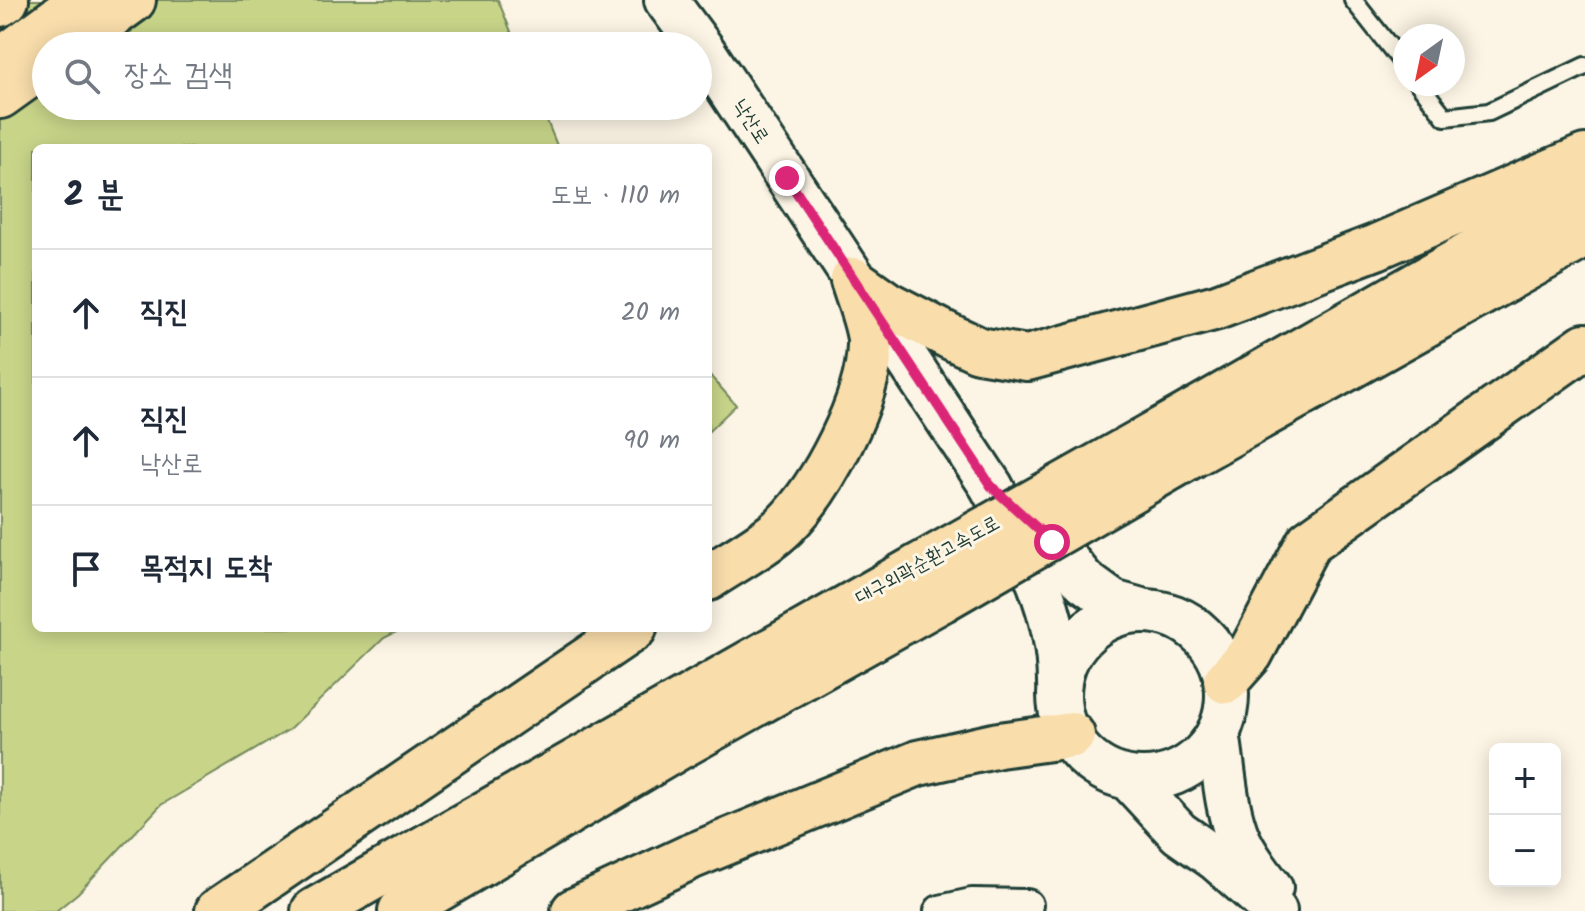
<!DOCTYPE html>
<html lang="ko">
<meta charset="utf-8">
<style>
body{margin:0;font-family:Kalam,"Poor Story",sans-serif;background:#f6f6f7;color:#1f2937}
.controls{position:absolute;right:24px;bottom:24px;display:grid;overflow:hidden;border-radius:12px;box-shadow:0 4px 20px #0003}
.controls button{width:72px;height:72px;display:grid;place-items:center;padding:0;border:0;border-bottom:2px solid #e0e1e3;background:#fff;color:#1f2937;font:40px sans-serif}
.compass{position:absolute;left:1393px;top:24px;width:72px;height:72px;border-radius:50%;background:#fff;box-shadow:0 4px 20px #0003;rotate:213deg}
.stop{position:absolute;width:24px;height:24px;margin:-18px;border:6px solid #db2777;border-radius:50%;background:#fff}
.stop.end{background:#db2777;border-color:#fff;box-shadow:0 2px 8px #0008}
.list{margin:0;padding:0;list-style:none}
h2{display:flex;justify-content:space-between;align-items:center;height:104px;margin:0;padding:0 32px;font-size:34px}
h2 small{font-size:26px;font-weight:400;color:#747a83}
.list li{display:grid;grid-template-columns:52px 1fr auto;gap:24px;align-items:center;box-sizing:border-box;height:128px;padding:0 32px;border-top:2px solid #e0e1e3}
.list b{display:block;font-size:30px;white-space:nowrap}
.list p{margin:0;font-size:26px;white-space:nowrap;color:#747a83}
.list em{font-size:26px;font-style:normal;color:#747a83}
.icon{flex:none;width:44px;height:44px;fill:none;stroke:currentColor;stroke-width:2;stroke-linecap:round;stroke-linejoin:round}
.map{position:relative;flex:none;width:1585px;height:911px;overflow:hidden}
.search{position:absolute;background:#fff;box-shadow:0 4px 20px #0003;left:32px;top:32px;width:680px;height:88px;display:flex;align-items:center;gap:20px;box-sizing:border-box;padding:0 28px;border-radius:44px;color:#747a83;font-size:30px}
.panel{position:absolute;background:#fff;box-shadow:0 4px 20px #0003;left:32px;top:144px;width:680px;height:488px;border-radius:12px}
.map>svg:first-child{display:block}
</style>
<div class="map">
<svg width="1585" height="911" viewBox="0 0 1585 911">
<rect width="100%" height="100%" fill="#fcf5e5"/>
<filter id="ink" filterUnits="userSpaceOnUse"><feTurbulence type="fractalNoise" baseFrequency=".0125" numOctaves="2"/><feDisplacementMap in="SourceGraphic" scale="16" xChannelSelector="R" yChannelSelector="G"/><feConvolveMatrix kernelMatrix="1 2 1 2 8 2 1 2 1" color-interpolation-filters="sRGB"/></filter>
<g filter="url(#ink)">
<g fill="#c8d589" stroke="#74895e" stroke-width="2">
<polygon points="0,0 498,0 517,46 46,46 46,106 541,106 558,148 36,148 36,628 404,628 384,638 290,729 161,805 78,893 56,911 0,911"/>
<polygon points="708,373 736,405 708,432"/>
</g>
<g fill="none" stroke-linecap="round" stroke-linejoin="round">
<g stroke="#1f3d34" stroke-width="22">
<g id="service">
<polyline points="1353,0 1405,66"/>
<polyline points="1419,84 1445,117 1489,112 1585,66"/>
</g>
</g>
<g stroke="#1f3d34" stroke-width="36">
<polyline id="minor" points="940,911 972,904 1027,905"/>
</g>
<g stroke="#1f3d34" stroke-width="48">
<g id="secondary">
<path d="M666 0 703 50 991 486C1025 549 1059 610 1059 683"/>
<polyline points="1022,514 1052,542 1084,581 1113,602 1145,611"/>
<circle cx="1143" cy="695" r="84"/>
<path d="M1218 733C1224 768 1225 808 1239 840 1247 857 1259 873 1271 888"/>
<polyline points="1129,779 1179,833 1216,859 1275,911"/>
</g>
</g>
<g stroke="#1f3d34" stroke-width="50">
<g id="motorway">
<polyline points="0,4 6,0"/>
<polyline points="70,46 133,0"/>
<polyline points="0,61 83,0"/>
<polyline points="0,96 46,63"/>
<polyline points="853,280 887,304 949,336 979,350 1027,358 1217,307 1376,247 1585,157"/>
<polyline points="1174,423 1585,189"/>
<polyline points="1192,455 1585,235"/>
<path d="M708 578C730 563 766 544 784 526 823 487 869 400 870 345 871 328 858 298 853 280"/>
<polyline points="1226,681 1250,654 1309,542 1585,346"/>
<polyline points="218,911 634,628"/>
<polyline points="314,911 918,567"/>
<polyline points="401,911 677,748 941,600"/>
<polyline points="574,911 690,857 918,763 999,745 1072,735"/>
</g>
</g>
<use href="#service" stroke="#fcf5e5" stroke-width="16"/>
<use href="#minor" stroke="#fcf5e5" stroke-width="30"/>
<use href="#secondary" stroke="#fcf5e5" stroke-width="42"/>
<use href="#motorway" stroke="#f9ddab" stroke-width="44"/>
<g stroke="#1f3d34" stroke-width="50" stroke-linecap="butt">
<g id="motorway-bridge">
<polyline points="918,567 1174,423"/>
<polyline points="941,600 1192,455"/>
</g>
</g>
<use href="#motorway-bridge" stroke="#f9ddab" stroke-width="44"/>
</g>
</g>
<g fill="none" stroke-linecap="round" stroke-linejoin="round" filter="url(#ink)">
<polyline stroke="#db2777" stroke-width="10" points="787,178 991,486 1052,542"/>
</g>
<g text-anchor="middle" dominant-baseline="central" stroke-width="6" stroke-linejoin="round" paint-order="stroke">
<g font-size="20" fill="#1f3d34" stroke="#fcf5e5">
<text transform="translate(750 122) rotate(57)">낙산로</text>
<text transform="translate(928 561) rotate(-29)">대구외곽순환고속도로</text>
</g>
</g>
</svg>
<div class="controls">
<button>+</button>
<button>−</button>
</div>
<svg class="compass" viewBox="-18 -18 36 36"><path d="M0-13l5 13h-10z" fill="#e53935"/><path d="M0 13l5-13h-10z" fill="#747a83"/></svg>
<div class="stop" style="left:1052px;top:542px"></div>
<div class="stop end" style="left:787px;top:178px"></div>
<div class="search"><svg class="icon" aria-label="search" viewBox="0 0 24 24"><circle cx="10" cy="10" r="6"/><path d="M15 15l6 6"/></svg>장소 검색</div>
<section class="panel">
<h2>2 분<small>도보 · 110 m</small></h2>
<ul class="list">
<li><svg class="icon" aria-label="ahead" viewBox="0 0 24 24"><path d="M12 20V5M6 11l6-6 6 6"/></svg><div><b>직진</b></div><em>20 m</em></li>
<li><svg class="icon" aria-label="ahead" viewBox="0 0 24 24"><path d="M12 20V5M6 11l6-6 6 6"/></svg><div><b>직진</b><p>낙산로</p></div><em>90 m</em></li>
<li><svg class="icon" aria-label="arrive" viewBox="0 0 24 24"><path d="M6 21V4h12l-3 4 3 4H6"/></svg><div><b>목적지 도착</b></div></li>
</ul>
</section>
</div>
